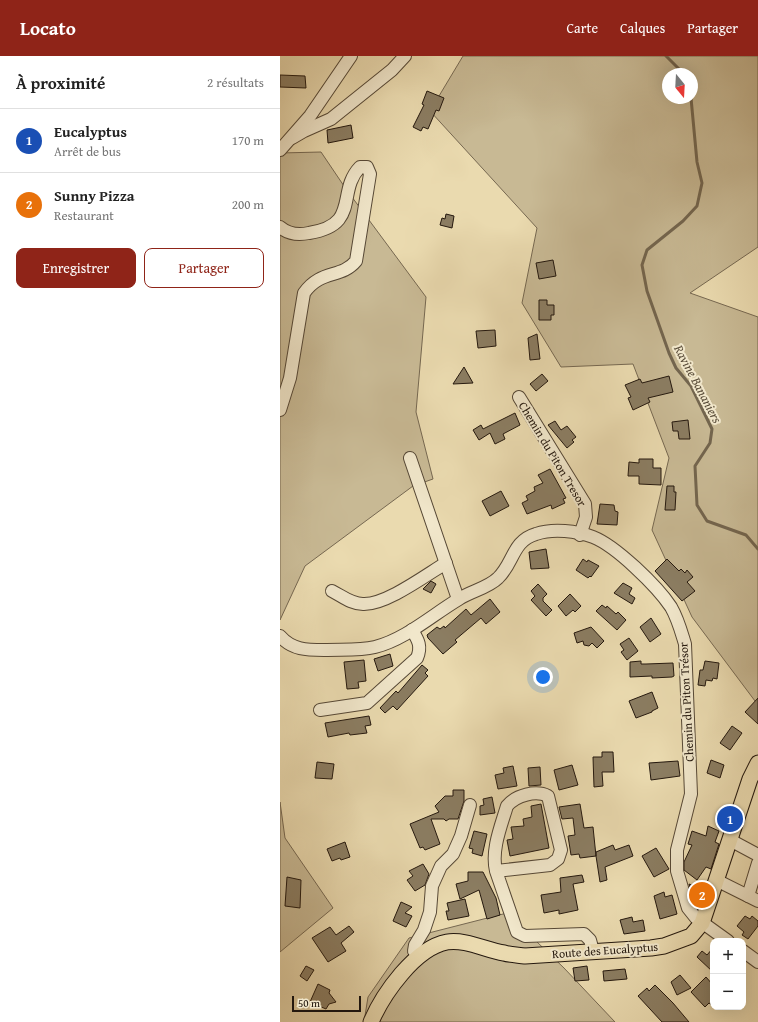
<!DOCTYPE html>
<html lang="fr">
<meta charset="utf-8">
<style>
body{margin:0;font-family:"Gentium Book Plus",serif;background:#f2f2f2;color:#222}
.controls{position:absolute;right:12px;bottom:12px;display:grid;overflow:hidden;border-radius:8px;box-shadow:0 4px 16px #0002}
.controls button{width:36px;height:36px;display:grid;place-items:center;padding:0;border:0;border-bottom:1px solid #e0e0e0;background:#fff;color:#222;font:20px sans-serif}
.compass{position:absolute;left:382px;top:12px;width:36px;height:36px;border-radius:50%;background:#fff;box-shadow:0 4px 16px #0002;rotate:162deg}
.scale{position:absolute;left:12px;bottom:10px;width:69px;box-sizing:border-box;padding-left:4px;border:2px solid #24180e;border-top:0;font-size:11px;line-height:14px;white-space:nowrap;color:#24180e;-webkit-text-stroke:3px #f1e7cb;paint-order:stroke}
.you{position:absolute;left:263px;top:621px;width:14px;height:14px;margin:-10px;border:3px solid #fff;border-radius:50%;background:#1a73e8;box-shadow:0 0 0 6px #1a73e833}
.badge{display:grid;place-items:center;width:26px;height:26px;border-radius:50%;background:#8f2418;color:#fff;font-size:13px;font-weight:700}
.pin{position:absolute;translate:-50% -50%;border:2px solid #fff;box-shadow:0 1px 4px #0006}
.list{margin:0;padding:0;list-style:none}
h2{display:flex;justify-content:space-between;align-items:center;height:52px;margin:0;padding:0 16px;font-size:17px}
h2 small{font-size:13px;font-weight:400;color:#767676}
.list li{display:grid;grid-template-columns:26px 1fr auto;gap:12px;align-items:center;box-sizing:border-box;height:64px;padding:0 16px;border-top:1px solid #e0e0e0}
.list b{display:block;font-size:15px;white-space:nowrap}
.list p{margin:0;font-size:13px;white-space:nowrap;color:#767676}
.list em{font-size:13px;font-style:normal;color:#767676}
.actions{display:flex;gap:8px;padding:12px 16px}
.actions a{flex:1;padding:9px 0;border:1px solid #8f2418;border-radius:8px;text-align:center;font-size:14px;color:#8f2418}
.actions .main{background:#8f2418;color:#fff}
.map{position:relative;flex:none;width:478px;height:966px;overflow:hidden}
header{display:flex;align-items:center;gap:24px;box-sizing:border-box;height:56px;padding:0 20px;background:#8f2418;color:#fff}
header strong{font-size:19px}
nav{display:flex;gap:22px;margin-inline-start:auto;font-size:14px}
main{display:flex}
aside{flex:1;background:#fff}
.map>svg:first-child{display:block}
</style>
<header>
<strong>Locato</strong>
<nav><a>Carte</a><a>Calques</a><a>Partager</a></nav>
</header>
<main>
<aside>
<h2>À proximité<small>2 résultats</small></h2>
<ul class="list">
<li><span class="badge" style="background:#1a4fb4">1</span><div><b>Eucalyptus</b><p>Arrêt de bus</p></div><em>170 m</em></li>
<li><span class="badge" style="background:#e8710a">2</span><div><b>Sunny Pizza</b><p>Restaurant</p></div><em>200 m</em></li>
</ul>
<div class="actions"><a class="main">Enregistrer</a><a>Partager</a></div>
</aside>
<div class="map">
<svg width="478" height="966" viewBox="0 0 478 966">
<rect width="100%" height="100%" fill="#eadaaf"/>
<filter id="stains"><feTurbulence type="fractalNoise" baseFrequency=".005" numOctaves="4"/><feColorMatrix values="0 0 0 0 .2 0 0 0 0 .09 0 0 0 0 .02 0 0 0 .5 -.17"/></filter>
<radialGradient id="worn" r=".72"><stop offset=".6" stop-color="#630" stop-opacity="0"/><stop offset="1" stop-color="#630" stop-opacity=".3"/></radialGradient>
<g fill="#c8b994" stroke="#766851" fill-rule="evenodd">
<path d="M183 0H478V191L410 237 478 261V649L412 561 372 474 389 402 353 308 281 311 242 247 257 172 150 55ZM388 18H412V42H388Z"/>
<polygon points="41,96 66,133 146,241 136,356 153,423 133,430 25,510 0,564 0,97"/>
<polygon points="0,746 5,782 53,852 0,896"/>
<polygon points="227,857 284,912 335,966 84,966 88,941 129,882"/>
</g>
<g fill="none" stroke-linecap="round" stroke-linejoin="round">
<g stroke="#73654e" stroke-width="3">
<polyline points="386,0 404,18"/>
<polyline points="411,42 417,106 422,127 417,150 403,165 367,194 362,209 367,235 389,297 396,312 411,330 432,373 430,387 415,410 417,449 427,465 466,479 478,493"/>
</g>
</g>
<g fill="#8b7d62" stroke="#24180e">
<polygon points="0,19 25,20 26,32 0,31"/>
<polygon points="147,35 164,42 159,55 156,54 148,73 143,71 141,75 133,71 144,49 142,48"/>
<polygon points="71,69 73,82 48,87 47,74"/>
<polygon points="166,158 174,160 172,172 160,169 162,162 165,163"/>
<polygon points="273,204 276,220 259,223 256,207"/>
<polygon points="259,244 267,244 267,249 274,249 274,259 271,259 271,264 259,264"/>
<polygon points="215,274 216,290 198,292 196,275"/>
<polygon points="257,278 260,303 250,304 248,282"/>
<polygon points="184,311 193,327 173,328"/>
<polygon points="262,318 268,325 256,335 250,328"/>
<polygon points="389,320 393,336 368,342 370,346 353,354 348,342 351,341 345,329 360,323 362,327"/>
<polygon points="235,357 240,369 223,378 225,383 215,388 210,377 199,384 193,374 201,369 203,373"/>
<polygon points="408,364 410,383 399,383 398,375 393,375 392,366"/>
<polygon points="275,365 281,374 287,370 296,381 292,384 294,386 287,392 268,369"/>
<polygon points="359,403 373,403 373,412 381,412 381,429 359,428 359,420 348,420 349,406 359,407"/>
<polygon points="270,413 286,442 283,443 285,447 272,453 271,449 247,458 242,447 248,444 246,440 255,435 254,431 263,427 258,419"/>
<polygon points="387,430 394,430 394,436 396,436 395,454 385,454"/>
<polygon points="221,435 229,450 210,460 202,445"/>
<polygon points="320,448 334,449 335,455 338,456 337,469 317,468"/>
<polygon points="266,493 269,512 251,513 249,496"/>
<polygon points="303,503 307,506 308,504 319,510 311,521 310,520 308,522 296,514"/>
<polygon points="387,503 399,515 401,513 405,517 407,514 413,521 407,526 415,535 402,545 375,515"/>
<polygon points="151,525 156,528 151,537 143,533"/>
<polygon points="343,527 352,532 349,538 355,542 352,548 334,537"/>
<polygon points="258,528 267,538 263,542 263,545 272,554 266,560 251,544 255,540 251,535"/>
<polygon points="290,538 301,550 295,556 293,554 286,560 278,550"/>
<polygon points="210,543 220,556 206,568 201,562 175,584 177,586 163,598 148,582 147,579 157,571 160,573 164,570 165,572 186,553 191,559"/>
<polygon points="322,549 326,552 327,550 336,558 338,556 346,564 337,574 316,555"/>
<polygon points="371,562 381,578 370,586 360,571"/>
<polygon points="311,571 324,585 317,592 312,587 309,590 304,589 303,585 297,587 294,577"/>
<polygon points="349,582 358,595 347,604 341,596 344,594 340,588"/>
<polygon points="110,598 113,610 98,615 94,603"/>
<polygon points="84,604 86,625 78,626 79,632 67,633 64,606"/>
<polygon points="361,605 361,608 366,608 393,607 394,620 392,621 372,622 372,620 350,621 350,606"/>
<polygon points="425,605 439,607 437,623 433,622 432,625 426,624 425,630 418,629 420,614 423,614"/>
<polygon points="142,609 148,614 145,617 148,620 117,654 113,650 105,657 100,652 116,635 118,637"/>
<polygon points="372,636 378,652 372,655 372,656 356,662 349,645"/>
<polygon points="478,642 478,668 465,656"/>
<polygon points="89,660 91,669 85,670 87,677 70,679 69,677 48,681 45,667"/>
<polygon points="452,670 462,677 450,694 440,687"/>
<polygon points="322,696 333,696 334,716 322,716 323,730 314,731 313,701 322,701"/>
<polygon points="431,704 444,709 440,722 427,717"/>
<polygon points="398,705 400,720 371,724 369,707"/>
<polygon points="37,706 54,708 52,723 35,722"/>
<polygon points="292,709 298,729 279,734 274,714"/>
<polygon points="233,710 237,730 218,733 215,719 224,717 223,712"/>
<polygon points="260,711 261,729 249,730 248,712"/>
<polygon points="173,734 184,734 184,745 178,763 169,763 166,765 164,763 151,763 160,788 145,794 143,791 140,792 130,768 159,756 155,750 165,740 173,740"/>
<polygon points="212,741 215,757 200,759 200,750 204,749 203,743"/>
<polygon points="261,748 269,792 230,800 227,784 233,783 231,771 244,770 243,763 252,761 251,750"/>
<polygon points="300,748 304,772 313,771 316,800 316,796 333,789 335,794 349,789 353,800 325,811 327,824 320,826 316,800 300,802 299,798 291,799 288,780 295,779 293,762 282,763 279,751"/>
<polygon points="428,770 439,775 435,786 439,788 431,813 426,811 417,824 404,814 404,806 412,789 408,788 412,775 426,780"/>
<polygon points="194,775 207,778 202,800 192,797 193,793 189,792"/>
<polygon points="65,786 70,801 61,804 60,802 52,805 47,793"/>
<polygon points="376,792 389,813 374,821 362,800"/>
<polygon points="143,808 149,818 145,829 135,835 127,824 133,820 129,815"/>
<polygon points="188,816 203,816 216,842 220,859 207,863 199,834 180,843 176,828 188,825"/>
<polygon points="302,819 304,826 293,828 298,854 279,858 279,854 264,857 261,839 281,836 280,822"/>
<polygon points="7,821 21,824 20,852 5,850"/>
<polygon points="409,828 424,834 420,844 414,842 415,839 412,838"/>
<polygon points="384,836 385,841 392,839 397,858 380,863 374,840"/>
<polygon points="185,843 189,860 168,864 166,855 169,855 167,847"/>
<polygon points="121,846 132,851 125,857 132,860 126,871 113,865"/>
<polygon points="465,860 470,863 472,860 478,865 478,870 468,883 462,879 464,876 457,870"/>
<polygon points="352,861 353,866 363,864 365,875 344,878 340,864"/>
<polygon points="69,870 74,876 61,887 66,895 48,906 32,882 50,871 56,879"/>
<polygon points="433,892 433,916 417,901 422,895 427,899"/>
<polygon points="26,910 34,914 27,925 20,920"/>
<polygon points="307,910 309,924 295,925 293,912"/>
<polygon points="345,913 347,923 324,925 323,915"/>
<polygon points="400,919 411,932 397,939 391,926"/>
<polygon points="426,921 433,929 433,950 429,947 425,951 411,936"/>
<polygon points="38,928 50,934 49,937 56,946 49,948 46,953 30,946"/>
<polygon points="375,929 393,947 409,966 382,966 358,940 367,932 369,935"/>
</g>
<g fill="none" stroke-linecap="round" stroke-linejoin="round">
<g stroke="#564836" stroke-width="14">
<g id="minor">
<polyline points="12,82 24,75 51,63 112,14 125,0"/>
<polyline points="0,94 30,60 71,0"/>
<path d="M0 171C8 178 19 179 29 177 81 169 56 136 80 111H87L90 118 76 205C61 223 41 213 24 237L10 322 0 354"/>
<polyline points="239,341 305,448 306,461 300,479"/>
<polyline points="130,402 178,543"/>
<path d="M52 535C62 540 71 548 83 548 106 549 146 519 166 507"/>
<path d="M0 580C12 594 27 594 44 594 60 593 79 595 95 591 126 583 152 559 179 543 191 535 208 532 218 522 234 507 232 485 256 478 273 472 297 475 313 481 336 490 377 530 391 551 398 563 401 575 405 588L411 738 397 794V815L408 852 416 862 448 885"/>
<path d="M40 654 87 647 137 602C142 590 138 584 132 574"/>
<polyline points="450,784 478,799"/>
<path d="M216 815 270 809 278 803 281 794 268 740C256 734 236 739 227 750 221 770 211 794 216 815L237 876 245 880 304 878 310 884 313 895"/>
<polyline points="436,824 478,845"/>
<polyline points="468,840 478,807"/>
<polyline points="463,895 478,906"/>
<polyline points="138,900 134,895 135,889 144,874 150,856 152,830 161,810 173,798 181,780 190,749"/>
</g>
</g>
<g stroke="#24180e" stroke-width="17">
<path id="major" d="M91 966C103 938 135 892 167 886 185 883 206 894 224 897 231 899 238 899 245 900L371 892 384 890 411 880 422 867 470 723 478 707"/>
</g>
<use href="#minor" stroke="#f1e7cb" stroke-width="12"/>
<use href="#major" stroke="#eadaaf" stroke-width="15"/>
</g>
<g text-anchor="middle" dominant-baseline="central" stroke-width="4" stroke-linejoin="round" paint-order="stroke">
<g font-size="12" fill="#24180e" stroke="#f1e7cb">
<text transform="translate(273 398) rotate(59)">Chemin du Piton Tresor</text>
<text transform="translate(406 646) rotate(-93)">Chemin du Piton Trésor</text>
<text transform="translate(325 894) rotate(-4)">Route des Eucalyptus</text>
</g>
<g font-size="13" font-style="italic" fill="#584b38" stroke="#f1e7cb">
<text transform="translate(418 328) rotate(62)">Ravine Bananiers</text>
</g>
</g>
<rect width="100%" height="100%" filter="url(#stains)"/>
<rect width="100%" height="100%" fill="url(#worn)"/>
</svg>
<div class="controls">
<button>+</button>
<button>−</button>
</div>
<svg class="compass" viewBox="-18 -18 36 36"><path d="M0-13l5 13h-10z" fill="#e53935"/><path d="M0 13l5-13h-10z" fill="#767676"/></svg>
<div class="scale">50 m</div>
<div class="you"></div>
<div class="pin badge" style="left:450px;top:763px;background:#1a4fb4">1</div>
<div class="pin badge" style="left:422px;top:839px;background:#e8710a">2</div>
</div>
</main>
